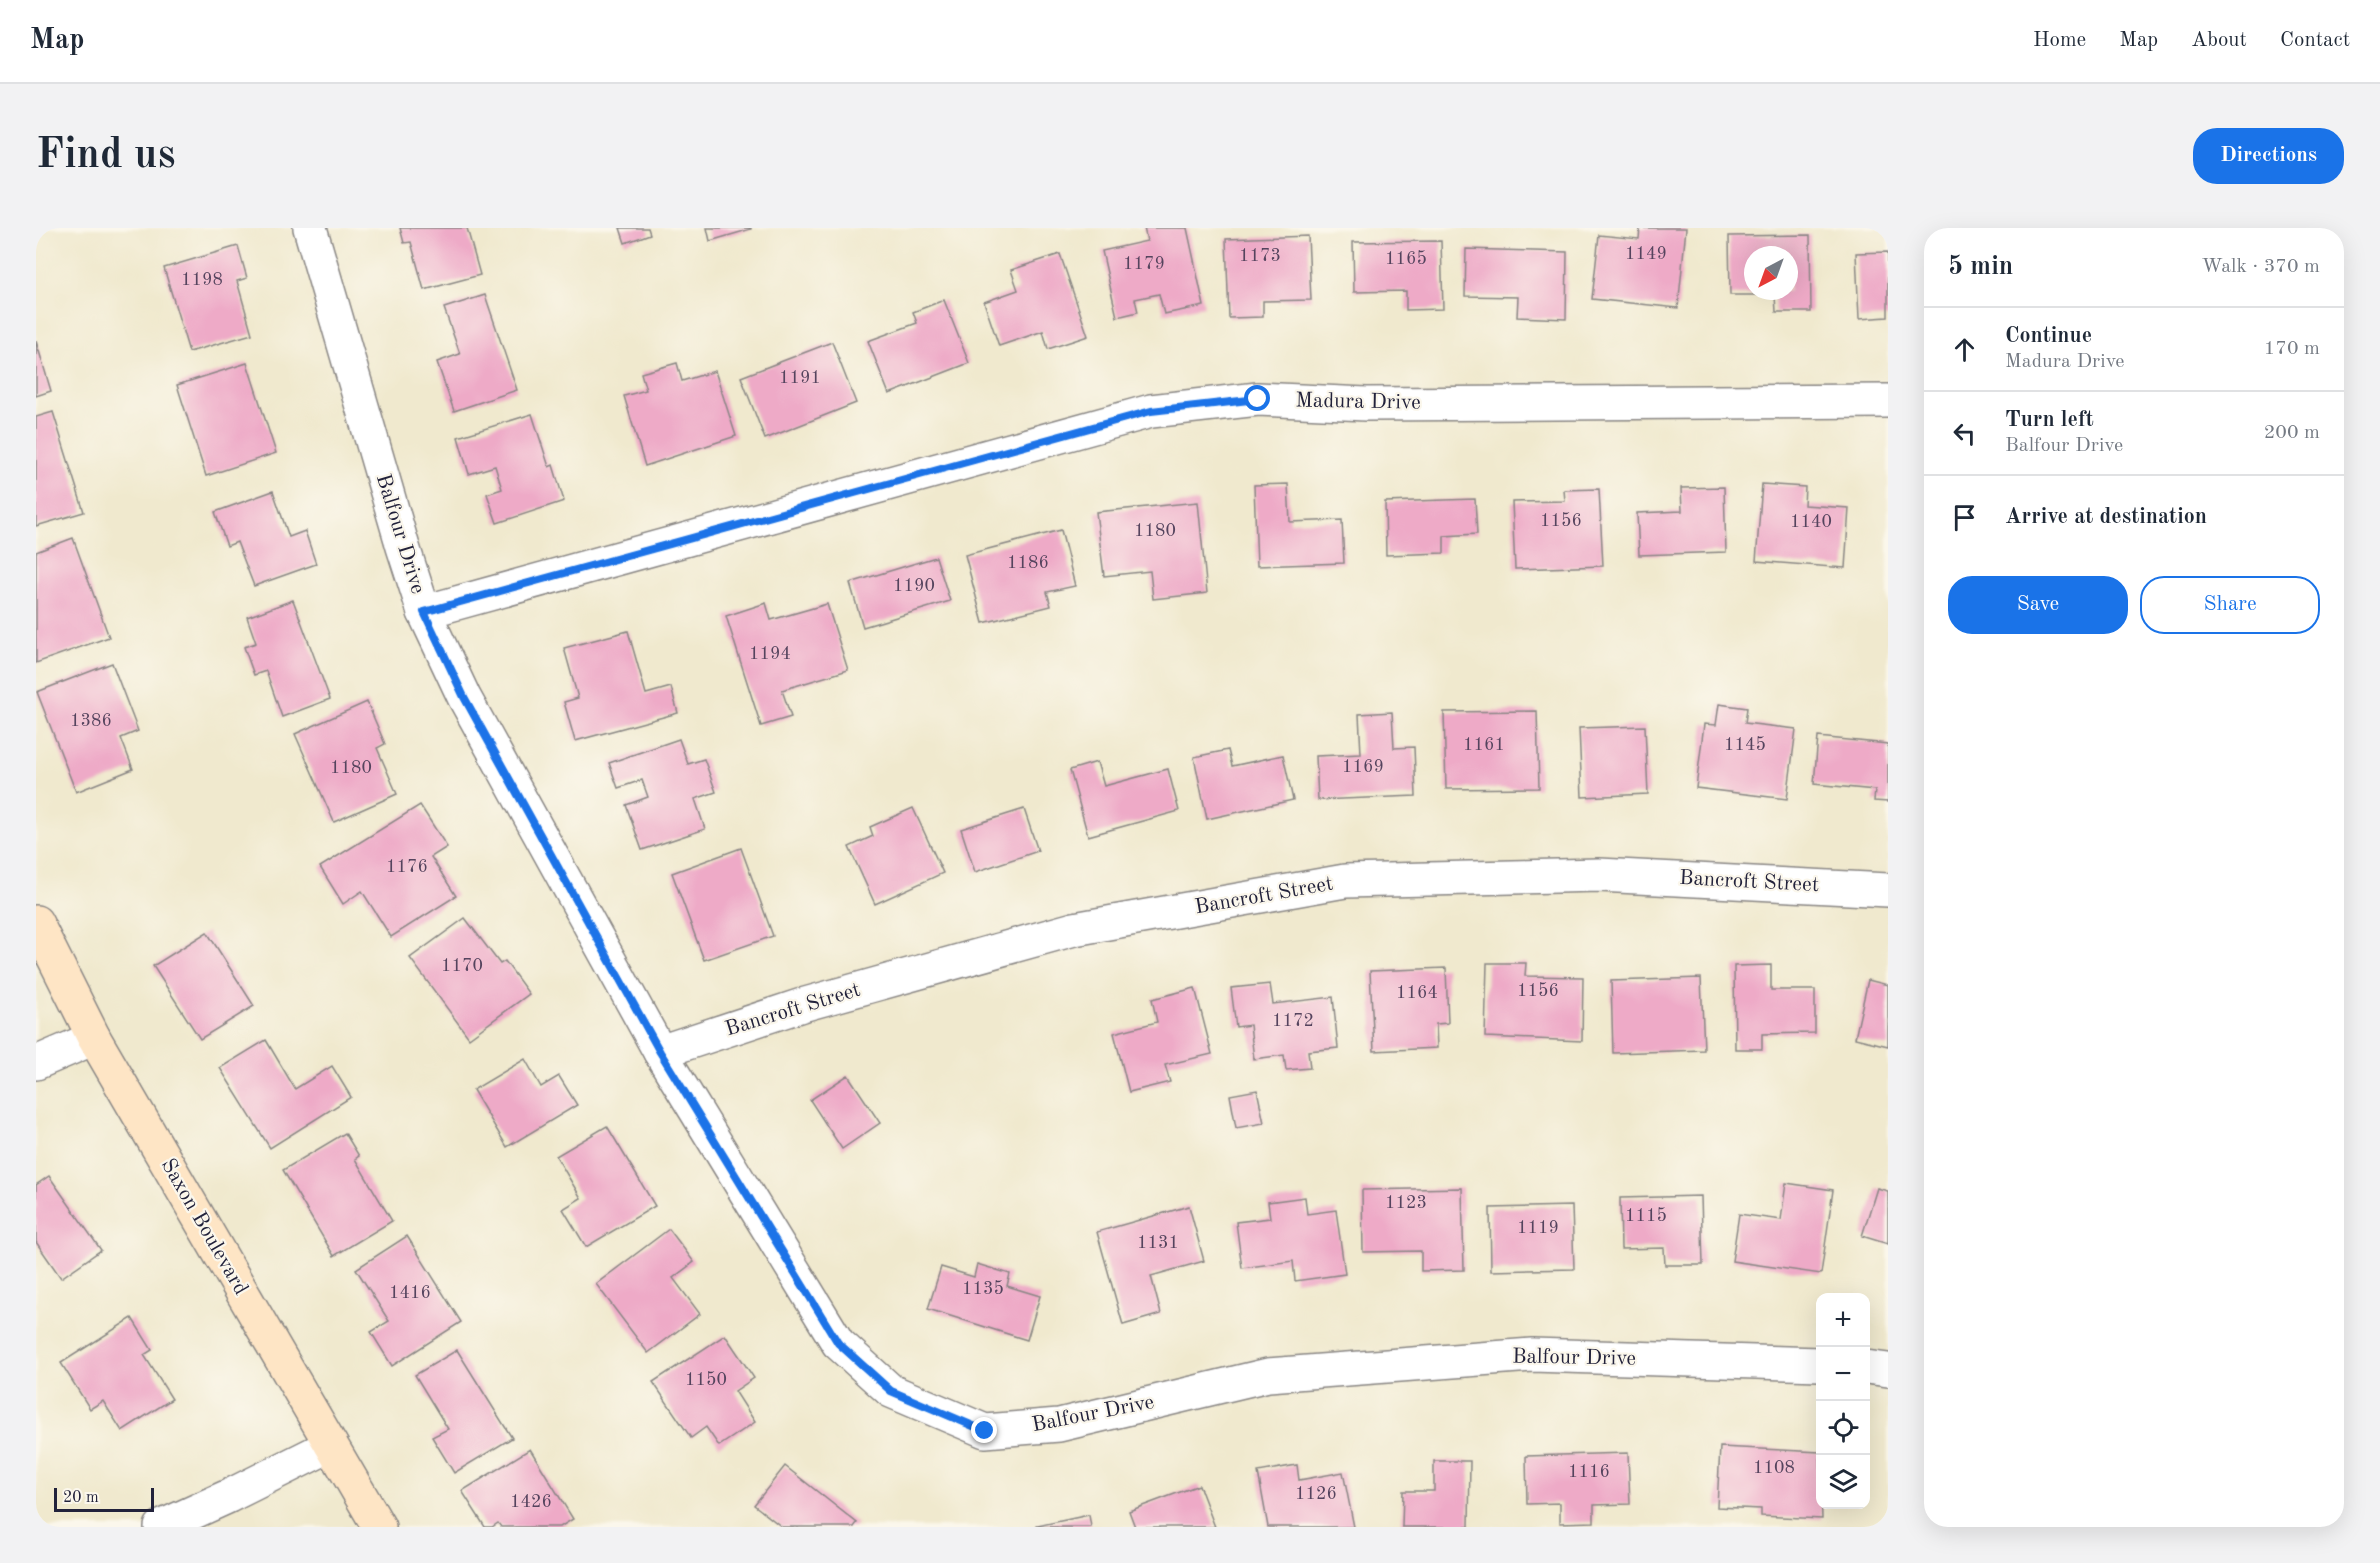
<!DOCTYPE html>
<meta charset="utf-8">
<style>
body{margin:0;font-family:"Old Standard TT",serif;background:#f2f2f3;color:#1f2937}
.controls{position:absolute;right:18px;bottom:18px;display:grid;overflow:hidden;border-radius:12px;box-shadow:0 6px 24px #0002}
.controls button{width:54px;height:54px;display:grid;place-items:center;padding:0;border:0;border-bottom:2px solid #e0e1e3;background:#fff;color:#1f2937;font:30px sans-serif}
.compass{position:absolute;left:1708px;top:18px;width:54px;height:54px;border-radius:50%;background:#fff;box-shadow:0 6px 24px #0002;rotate:221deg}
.scale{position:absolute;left:18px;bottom:15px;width:100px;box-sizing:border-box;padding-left:6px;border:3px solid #22223b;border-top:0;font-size:16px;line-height:21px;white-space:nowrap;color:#22223b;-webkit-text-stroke:4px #fbf7ec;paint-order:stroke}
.stop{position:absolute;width:18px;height:18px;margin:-14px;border:4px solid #1a73e8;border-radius:50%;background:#fff}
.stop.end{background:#1a73e8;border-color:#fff;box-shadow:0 2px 6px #0008}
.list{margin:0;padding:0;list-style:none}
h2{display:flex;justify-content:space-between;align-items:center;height:78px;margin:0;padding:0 24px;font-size:26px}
h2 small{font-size:20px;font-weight:400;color:#747a83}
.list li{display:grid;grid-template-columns:39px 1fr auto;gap:18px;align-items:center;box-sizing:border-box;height:84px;padding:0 24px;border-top:2px solid #e0e1e3}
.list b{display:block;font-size:22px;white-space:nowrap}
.list p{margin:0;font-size:20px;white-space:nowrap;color:#747a83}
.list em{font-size:20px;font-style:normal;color:#747a83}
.actions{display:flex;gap:12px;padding:18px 24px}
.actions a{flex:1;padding:14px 0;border:2px solid #1a73e8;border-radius:24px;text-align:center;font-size:21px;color:#1a73e8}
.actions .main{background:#1a73e8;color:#fff}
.icon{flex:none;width:33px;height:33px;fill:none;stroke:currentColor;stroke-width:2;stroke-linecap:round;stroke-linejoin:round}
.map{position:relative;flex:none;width:1852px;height:1299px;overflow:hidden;border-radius:24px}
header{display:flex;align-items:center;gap:36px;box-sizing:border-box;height:84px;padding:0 30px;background:#fff;border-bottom:2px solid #e0e1e3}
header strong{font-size:28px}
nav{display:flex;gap:33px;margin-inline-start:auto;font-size:21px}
.intro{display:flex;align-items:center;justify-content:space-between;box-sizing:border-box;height:144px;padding:0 36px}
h1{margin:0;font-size:42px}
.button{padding:15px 27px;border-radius:24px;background:#1a73e8;color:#fff;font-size:21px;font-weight:700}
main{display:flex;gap:36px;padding:0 36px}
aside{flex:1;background:#fff;border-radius:24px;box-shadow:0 6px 24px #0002}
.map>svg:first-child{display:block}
</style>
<header>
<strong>Map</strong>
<nav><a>Home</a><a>Map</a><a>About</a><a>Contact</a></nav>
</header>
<div class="intro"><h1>Find us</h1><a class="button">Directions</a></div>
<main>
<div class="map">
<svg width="1852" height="1299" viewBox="0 0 1852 1299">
<rect width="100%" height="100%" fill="#fbf7ec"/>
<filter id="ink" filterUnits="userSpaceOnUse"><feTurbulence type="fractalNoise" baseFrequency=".0167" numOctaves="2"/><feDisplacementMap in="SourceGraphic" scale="12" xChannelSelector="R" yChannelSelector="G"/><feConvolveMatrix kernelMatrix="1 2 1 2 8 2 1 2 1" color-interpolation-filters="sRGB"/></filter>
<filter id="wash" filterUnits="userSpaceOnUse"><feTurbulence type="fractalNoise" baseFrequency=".008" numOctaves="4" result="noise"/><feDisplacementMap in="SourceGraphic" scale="24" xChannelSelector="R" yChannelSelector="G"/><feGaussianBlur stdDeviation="1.35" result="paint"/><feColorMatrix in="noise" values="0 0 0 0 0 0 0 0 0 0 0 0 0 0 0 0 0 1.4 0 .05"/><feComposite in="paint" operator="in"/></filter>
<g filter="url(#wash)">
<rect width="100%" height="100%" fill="#f0e9ce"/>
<g id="blocks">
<g fill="#eeaac7" fill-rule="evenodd">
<polygon points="364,0 431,0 444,47 388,62 375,14 368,15"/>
<polygon points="584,0 612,0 614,6 589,15"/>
<polygon points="671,0 715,0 715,1 674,13"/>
<polygon points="1108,0 1151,0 1168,78 1128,86 1123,66 1099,71 1102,84 1081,89 1066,23 1111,13"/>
<polygon points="1604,0 1650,0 1642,80 1556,71 1563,7 1603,11"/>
<path d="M1774 7 1775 84H1740L1739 67H1694L1693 8ZM1717 27H1753V63H1717Z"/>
<polygon points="1272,8 1275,72 1227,73 1227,89 1193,90 1190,11"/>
<polygon points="1405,13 1407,81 1370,82 1370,63 1318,64 1317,14"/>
<polygon points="202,18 211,50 201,53 216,106 153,124 128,40"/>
<polygon points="1430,21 1531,24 1530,91 1481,89 1482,69 1429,68"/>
<polygon points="1852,24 1852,89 1823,91 1820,25"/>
<polygon points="1024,26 1052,108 1012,121 1007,103 963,118 948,74 982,62 975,42"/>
<polygon points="449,67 481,162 418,183 401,134 424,126 408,80"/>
<polygon points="908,72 933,135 853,166 832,113 881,95 877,84"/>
<polygon points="0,113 15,163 0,168"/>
<polygon points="796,114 820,175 729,211 705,149"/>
<polygon points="211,135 240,225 170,248 141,157"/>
<polygon points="641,135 646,153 679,143 700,208 609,238 588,168 610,162 605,145"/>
<polygon points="17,184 48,284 0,298 0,189"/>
<polygon points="496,186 513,239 517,237 528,273 461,295 451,266 466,261 459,238 433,246 422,209"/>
<polygon points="1252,256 1254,294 1306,292 1308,335 1221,338 1218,257"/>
<polygon points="1726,256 1769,259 1768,277 1813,280 1809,340 1720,333"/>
<polygon points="1688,259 1690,324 1603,327 1601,285 1646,283 1645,260"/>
<polygon points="1563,261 1567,338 1479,341 1476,274 1529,273 1528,262"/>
<polygon points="237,263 253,309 269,303 280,336 218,358 201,314 191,318 179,284"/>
<polygon points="1439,271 1441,306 1408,308 1408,325 1350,327 1349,274"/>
<polygon points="1162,274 1171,365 1117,371 1114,343 1068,348 1060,284"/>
<polygon points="1025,302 1039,358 1011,364 1015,378 947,395 929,327"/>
<polygon points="37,310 73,409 0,435 0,324"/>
<polygon points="900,329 914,373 827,399 814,355"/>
<polygon points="257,372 294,471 246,489 230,443 218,447 208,419 220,415 211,389"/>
<polygon points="730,375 735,392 791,376 812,442 746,462 755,489 725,498 690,388"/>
<polygon points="592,403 610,466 635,459 642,485 539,513 528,474 542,470 528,420"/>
<polygon points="76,435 102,503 85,510 97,541 40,564 1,464"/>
<polygon points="331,474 349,516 341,520 361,566 298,594 259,506"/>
<polygon points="1683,476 1711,480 1709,495 1760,501 1751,571 1660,560 1668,496 1680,497"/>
<polygon points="1501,483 1503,560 1410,561 1408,484"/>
<polygon points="1356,484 1358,520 1378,519 1380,568 1282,572 1280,528 1325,526 1323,486"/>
<polygon points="1609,498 1612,566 1546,569 1543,500"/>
<polygon points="1782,509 1852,516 1852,574 1838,573 1839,562 1778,556"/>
<polygon points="643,511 652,536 668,531 680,564 659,571 669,601 606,622 590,577 612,569 606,552 582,560 573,535"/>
<polygon points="1192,522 1196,538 1247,527 1257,572 1171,591 1158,529"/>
<polygon points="1061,534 1068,558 1132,541 1143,583 1052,608 1034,542"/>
<polygon points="384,577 411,619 395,629 420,668 355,709 326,663 307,676 284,639"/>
<polygon points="877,580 907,645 839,676 813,619 837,608 834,599"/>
<polygon points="988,581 1002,623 939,644 925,601"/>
<polygon points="705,620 737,708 668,732 636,645"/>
<polygon points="429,690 464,736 469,733 493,766 433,810 374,730"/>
<polygon points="171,704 218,778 164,811 117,738"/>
<polygon points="1451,735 1490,735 1489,748 1547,749 1546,813 1449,809"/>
<polygon points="1735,737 1735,762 1779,762 1779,805 1726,806 1726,821 1699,821 1698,738"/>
<polygon points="1410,740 1412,795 1400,796 1401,820 1338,823 1334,743"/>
<polygon points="1665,750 1668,822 1577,825 1575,753"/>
<polygon points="1832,752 1852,757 1852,818 1819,810"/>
<polygon points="1234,756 1237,776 1297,769 1302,820 1272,823 1274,840 1250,842 1248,827 1218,831 1214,797 1200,799 1195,760"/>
<polygon points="1159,760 1176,826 1129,837 1134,854 1093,864 1078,805 1121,794 1116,771"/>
<polygon points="230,812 259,861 296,838 315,869 234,920 184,840"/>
<polygon points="489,831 505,859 523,848 541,877 471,919 437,862"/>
<polygon points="812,847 844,895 806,921 774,872"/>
<polygon points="1221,862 1228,895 1200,900 1194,867"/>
<polygon points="571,898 619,978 550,1019 527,981 545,970 520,928"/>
<polygon points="309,905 323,928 319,931 356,993 298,1028 247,942"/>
<polygon points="13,948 65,1022 25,1050 0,1014 0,957"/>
<polygon points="1750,955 1797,962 1785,1046 1696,1033 1703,986 1745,992"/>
<polygon points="1426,960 1428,1042 1385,1043 1385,1023 1327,1024 1326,962"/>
<polygon points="1841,960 1852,963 1852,1016 1826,1008"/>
<polygon points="1665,968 1667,1037 1629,1037 1628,1020 1585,1021 1584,970"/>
<polygon points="1269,969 1271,986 1300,982 1309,1046 1259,1053 1257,1033 1206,1040 1200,994 1234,990 1232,974"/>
<polygon points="1153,978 1168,1033 1115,1048 1125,1086 1087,1097 1061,1004"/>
<polygon points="1536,978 1538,1041 1455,1043 1454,980"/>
<polygon points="633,1001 658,1034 637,1050 664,1086 612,1125 560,1056"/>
<polygon points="371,1008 425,1094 356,1138 335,1104 353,1093 320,1041"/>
<polygon points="941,1036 974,1046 971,1058 1004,1068 991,1112 892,1081 905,1039 938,1049"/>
<polygon points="96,1090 116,1122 108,1127 136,1171 86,1203 67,1173 54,1181 25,1135"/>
<polygon points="689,1107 718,1150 699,1163 719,1194 683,1218 670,1199 655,1210 617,1154"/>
<polygon points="421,1122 476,1210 418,1245 396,1209 412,1201 379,1147"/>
<polygon points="1684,1219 1784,1224 1786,1291 1725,1288 1725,1281 1681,1279"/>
<polygon points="494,1221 537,1291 524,1299 465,1299 462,1295 456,1299 449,1299 426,1263"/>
<polygon points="1592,1225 1594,1276 1558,1277 1558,1294 1524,1295 1524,1275 1491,1276 1490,1228"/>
<polygon points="1398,1233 1434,1233 1433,1299 1366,1299 1367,1263 1398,1263"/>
<polygon points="1261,1237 1263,1252 1307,1244 1318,1299 1232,1299 1222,1244"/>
<polygon points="749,1238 821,1295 818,1299 746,1299 718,1277"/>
<polygon points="1163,1257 1179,1299 1099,1299 1093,1283"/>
<polygon points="1053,1287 1055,1299 1001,1299 1001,1298"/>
</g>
</g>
</g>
<g filter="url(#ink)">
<use href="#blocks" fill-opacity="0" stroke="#898684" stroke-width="1.5"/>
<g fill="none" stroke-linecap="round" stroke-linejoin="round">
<g stroke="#898684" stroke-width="36">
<g id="minor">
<polyline points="274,0 367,319 388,384 428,469 624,824 802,1115 855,1163 949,1203 1023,1197 1232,1147 1496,1127 1784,1136"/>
<polyline points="388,384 1115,183 1222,171 1330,176 1852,173"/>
<polyline points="624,824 766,777 1038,701 1309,653 1563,647 1852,662"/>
<polyline points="0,835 58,810"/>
<polyline points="1830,1139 1852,1142"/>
<polyline points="125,1299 193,1268 295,1217"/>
</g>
</g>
<g stroke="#898684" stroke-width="36">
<polyline id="secondary" points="0,694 58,810 343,1299"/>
</g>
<use href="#minor" stroke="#fff" stroke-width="33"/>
<use href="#secondary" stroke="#fee5c5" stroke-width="33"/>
</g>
</g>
<g fill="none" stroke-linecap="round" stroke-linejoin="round" filter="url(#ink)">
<polyline stroke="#1a73e8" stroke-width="8" points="949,1203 855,1163 802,1115 624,824 428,469 388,384 1115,183 1222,171"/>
</g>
<g text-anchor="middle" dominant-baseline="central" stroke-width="4.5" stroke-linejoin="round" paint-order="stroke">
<g font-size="18" fill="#55445e">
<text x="1610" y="26">1149</text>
<text x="1224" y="28">1173</text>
<text x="1370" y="31">1165</text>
<text x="1108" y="36">1179</text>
<text x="166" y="52">1198</text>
<text x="764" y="150">1191</text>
<text x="1525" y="293">1156</text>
<text x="1775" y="294">1140</text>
<text x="1119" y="303">1180</text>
<text x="992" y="335">1186</text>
<text x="878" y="358">1190</text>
<text x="734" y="426">1194</text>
<text x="55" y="493">1386</text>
<text x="1448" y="517">1161</text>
<text x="1709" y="517">1145</text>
<text x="1327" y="539">1169</text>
<text x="315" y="540">1180</text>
<text x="371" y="639">1176</text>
<text x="426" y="738">1170</text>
<text x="1502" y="763">1156</text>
<text x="1381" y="765">1164</text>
<text x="1257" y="793">1172</text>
<text x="1370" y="975">1123</text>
<text x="1610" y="988">1115</text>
<text x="1502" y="1000">1119</text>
<text x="1122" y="1015">1131</text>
<text x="947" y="1061">1135</text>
<text x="374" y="1065">1416</text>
<text x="670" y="1152">1150</text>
<text x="1738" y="1240">1108</text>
<text x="1553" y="1244">1116</text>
<text x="1280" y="1266">1126</text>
<text x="495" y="1274">1426</text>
</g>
<g font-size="21" fill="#22223b" stroke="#fbf7ec">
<text transform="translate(1322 174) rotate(1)">Madura Drive</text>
<text transform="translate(364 306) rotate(73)">Balfour Drive</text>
<text transform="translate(1713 654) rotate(3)">Bancroft Street</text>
<text transform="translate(1228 668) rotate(-10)">Bancroft Street</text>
<text transform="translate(757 782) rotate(-17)">Bancroft Street</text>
<text transform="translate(168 999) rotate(60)">Saxon Boulevard</text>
<text transform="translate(1538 1130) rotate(1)">Balfour Drive</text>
<text transform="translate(1057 1186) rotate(-11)">Balfour Drive</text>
</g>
</g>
</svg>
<div class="controls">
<button>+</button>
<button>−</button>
<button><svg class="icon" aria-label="locate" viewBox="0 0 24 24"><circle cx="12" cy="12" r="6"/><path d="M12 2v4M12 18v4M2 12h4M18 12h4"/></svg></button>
<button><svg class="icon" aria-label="layers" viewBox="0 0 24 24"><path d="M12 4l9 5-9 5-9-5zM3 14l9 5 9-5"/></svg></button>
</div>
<svg class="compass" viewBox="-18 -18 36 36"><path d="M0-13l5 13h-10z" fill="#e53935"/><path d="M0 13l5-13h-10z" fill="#747a83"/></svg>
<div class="scale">20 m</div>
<div class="stop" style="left:1222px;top:171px"></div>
<div class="stop end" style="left:949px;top:1203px"></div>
</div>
<aside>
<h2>5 min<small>Walk · 370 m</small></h2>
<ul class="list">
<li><svg class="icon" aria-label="ahead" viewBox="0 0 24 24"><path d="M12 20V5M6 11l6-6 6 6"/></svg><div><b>Continue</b><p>Madura Drive</p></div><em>170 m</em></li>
<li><svg class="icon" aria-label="left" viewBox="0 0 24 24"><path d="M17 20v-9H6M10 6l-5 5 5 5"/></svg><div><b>Turn left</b><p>Balfour Drive</p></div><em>200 m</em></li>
<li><svg class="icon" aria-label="arrive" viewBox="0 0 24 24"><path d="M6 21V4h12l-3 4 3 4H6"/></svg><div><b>Arrive at destination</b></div></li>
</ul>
<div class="actions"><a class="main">Save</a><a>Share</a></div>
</aside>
</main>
